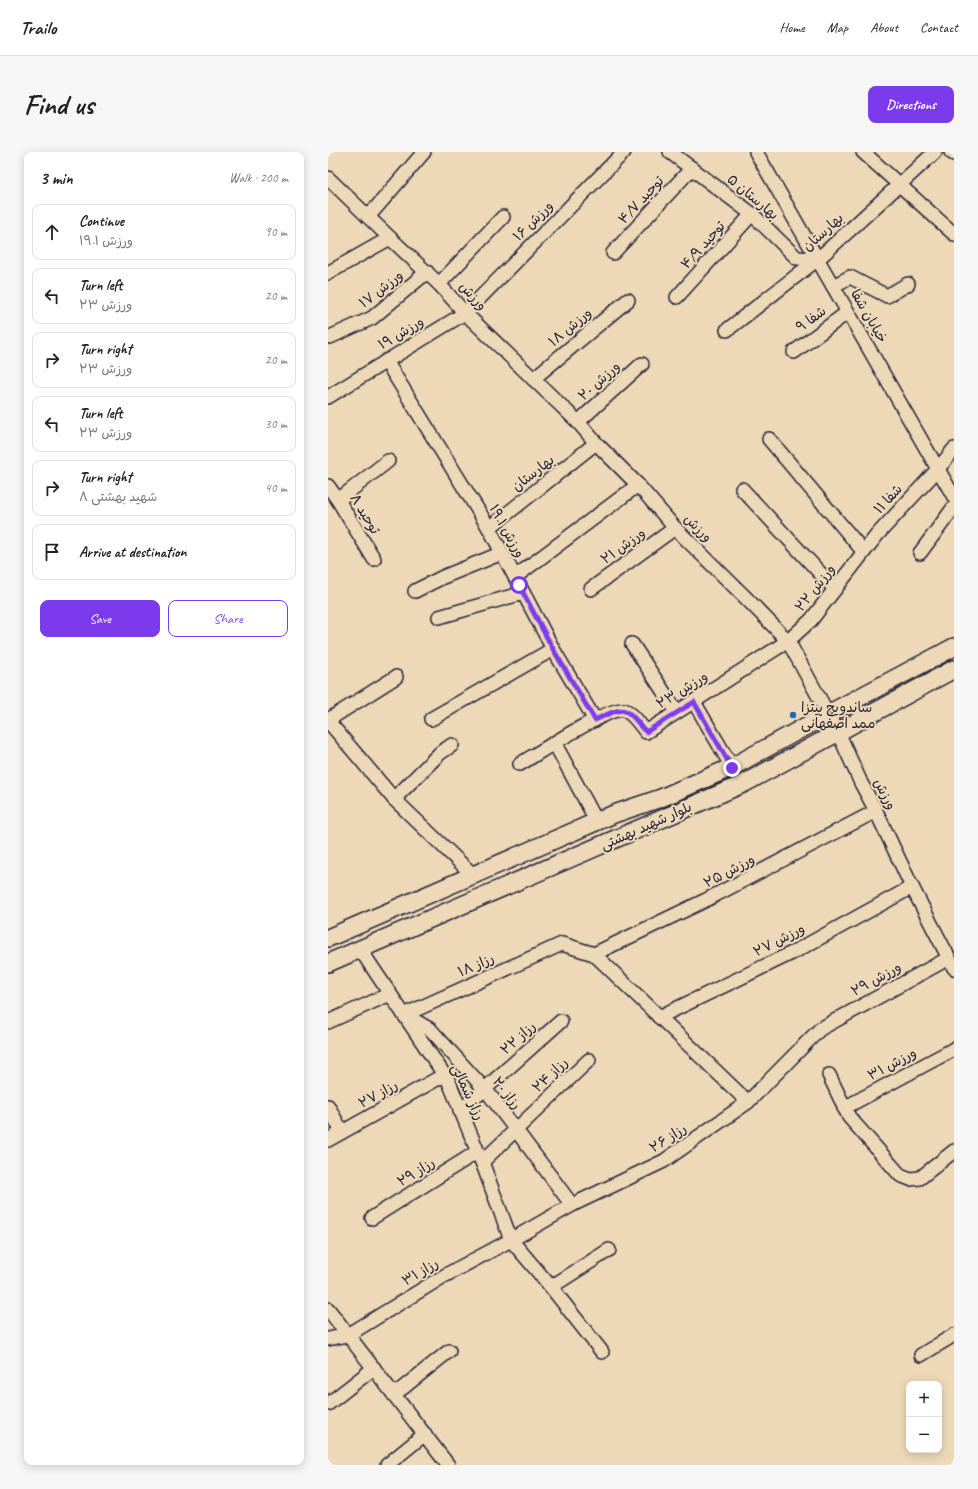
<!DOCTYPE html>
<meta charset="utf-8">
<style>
body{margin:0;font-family:Caveat,"Playpen Sans Arabic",sans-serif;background:#f6f6f6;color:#222}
.controls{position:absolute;right:12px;bottom:12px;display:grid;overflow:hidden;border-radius:8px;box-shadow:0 2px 10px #0003}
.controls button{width:36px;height:36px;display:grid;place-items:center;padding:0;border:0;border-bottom:1px solid #e0e0e0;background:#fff;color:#222;font:20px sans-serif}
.stop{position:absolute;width:12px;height:12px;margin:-9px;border:3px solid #7c3aed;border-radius:50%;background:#fff}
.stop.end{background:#7c3aed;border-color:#fff;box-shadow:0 1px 4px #0008}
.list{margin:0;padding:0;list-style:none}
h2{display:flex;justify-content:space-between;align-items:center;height:52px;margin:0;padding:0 16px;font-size:17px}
h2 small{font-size:13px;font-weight:400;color:#767676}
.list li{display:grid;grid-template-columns:26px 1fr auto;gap:12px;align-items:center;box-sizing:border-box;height:56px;margin:0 8px 8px;padding:0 8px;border:1px solid #e0e0e0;border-radius:8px}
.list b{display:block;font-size:15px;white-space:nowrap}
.list p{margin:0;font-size:13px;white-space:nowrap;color:#767676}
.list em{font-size:13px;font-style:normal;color:#767676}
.actions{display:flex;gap:8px;padding:12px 16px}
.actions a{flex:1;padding:9px 0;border:1px solid #7c3aed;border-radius:8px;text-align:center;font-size:14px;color:#7c3aed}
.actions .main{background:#7c3aed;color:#fff}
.icon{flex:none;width:22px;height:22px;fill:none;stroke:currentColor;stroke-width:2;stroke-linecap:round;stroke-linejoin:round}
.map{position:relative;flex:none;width:626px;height:1313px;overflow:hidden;border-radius:8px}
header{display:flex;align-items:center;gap:24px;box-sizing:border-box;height:56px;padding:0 20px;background:#fff;border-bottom:1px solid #e0e0e0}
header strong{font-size:19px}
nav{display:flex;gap:22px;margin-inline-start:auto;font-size:14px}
.intro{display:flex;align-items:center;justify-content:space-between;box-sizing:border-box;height:96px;padding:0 24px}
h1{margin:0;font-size:28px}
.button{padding:10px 18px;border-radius:8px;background:#7c3aed;color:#fff;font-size:14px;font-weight:700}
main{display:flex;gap:24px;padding:0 24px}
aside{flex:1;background:#fff;border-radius:8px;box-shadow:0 2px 10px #0003}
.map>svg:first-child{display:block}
</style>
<header>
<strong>Trailo</strong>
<nav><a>Home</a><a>Map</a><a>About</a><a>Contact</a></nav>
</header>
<div class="intro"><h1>Find us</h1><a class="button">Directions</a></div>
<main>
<aside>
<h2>3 min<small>Walk · 200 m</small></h2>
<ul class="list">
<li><svg class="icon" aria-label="ahead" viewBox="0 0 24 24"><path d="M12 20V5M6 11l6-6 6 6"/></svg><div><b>Continue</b><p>ورزش ۱۹.۱</p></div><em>90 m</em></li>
<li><svg class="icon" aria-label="left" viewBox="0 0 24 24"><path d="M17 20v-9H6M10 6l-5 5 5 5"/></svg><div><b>Turn left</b><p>ورزش ۲۳</p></div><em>20 m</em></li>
<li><svg class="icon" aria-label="right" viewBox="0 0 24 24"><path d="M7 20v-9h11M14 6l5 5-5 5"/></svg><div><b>Turn right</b><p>ورزش ۲۳</p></div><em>20 m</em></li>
<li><svg class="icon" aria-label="left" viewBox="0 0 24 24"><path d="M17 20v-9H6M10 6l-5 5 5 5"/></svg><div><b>Turn left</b><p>ورزش ۲۳</p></div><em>30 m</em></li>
<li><svg class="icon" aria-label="right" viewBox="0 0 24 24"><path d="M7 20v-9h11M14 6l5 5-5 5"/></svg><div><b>Turn right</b><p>شهید بهشتی ۸</p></div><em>40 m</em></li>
<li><svg class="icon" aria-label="arrive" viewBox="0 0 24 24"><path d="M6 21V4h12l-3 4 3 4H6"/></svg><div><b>Arrive at destination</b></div></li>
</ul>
<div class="actions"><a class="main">Save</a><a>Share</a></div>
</aside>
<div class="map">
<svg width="626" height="1313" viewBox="0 0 626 1313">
<rect width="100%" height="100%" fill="#edd9b7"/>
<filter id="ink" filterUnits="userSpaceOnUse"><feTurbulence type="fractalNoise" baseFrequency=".025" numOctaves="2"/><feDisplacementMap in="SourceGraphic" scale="8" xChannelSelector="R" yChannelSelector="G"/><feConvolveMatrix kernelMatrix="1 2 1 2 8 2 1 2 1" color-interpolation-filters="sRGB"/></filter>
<g filter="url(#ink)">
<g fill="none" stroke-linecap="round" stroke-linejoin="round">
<g stroke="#22223b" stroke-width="16">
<g id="minor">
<polyline points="342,0 424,62 469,106 490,107"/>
<polyline points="428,0 626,345"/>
<polyline points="535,0 626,82"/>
<polyline points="623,0 626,2"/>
<polyline points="0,26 62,86 111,132 137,161 250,270 268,291 310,333 347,376 419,447 460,489 510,580 533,631 548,659 584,735 626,816"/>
<polyline points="40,65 96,0"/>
<polyline points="285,101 364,16"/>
<polyline points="0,121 62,86"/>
<polyline points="111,132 175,65"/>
<polyline points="505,134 522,125 559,144 580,132"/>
<polyline points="349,145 424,62"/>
<polyline points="399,178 490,107 607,0"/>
<polyline points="2,185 44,166 99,120"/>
<polyline points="466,200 520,160"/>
<polyline points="58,209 161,376 225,497 267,568"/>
<polyline points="205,227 300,148"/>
<polyline points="0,245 137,161 296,0"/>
<polyline points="250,270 314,212"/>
<polyline points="441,287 535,399"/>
<polyline points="0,334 10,348 46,407"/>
<polyline points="414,337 507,437"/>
<polyline points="10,348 60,309"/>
<polyline points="161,376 268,291"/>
<polyline points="592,401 626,355"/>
<polyline points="187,425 310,333"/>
<polyline points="263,437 347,376"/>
<polyline points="87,439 115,425 174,401"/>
<polyline points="111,465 195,441"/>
<polyline points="304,492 349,560"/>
<polyline points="366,550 404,615"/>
<polyline points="103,567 225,497"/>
<polyline points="0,568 68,525"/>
<polyline points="0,569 66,647 145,723"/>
<polyline points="227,592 269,670"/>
<path d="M192 612C209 602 282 554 296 558 305 561 312 573 318 580L460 489 483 468 549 383 610 317 626 297"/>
<polyline points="66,647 112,601 124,593"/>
<polyline points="32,797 121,930 154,1010 183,1088 223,1135 274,1200"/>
<polyline points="266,802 378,748 548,659"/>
<polyline points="76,863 234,792 266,802 420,950"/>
<polyline points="79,864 103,878 161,942 244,1053"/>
<polyline points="331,865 466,800 584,735"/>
<polyline points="0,870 62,842"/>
<polyline points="501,923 521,965 572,1023 582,1027 592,1026 626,999"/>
<polyline points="0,954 14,980"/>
<polyline points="516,956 626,897"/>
<polyline points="132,959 233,869"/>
<polyline points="0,988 116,923"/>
<polyline points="154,1010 261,908"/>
<polyline points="44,1066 149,1000"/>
<polyline points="223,1135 281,1098"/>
<polyline points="0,1157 120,1313"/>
<polyline points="0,1187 20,1183 116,1124 183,1088 244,1053 336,1009 420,950 492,877 621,806"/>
<polyline points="593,1203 626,1183"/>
<polyline points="66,1243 121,1199"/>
<polyline points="0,1252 46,1216"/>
<polyline points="59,1313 97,1282"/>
</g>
</g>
<g stroke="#22223b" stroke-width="20">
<g id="major">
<polyline points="0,786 286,662 333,646 404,615 500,562 626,495"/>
<polyline points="0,811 417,631 626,517"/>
</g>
</g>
<use href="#minor" stroke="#edd9b7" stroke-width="13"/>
<use href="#major" stroke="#edd9b7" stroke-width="17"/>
</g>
</g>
<g fill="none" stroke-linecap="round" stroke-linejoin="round" filter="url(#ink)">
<path stroke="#7c3aed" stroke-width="5" d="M191 433 225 497 267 568C299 553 296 554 318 580L366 550 404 616"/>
</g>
<circle fill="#1f6fb2" stroke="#edd9b7" stroke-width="1.5" cx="465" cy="563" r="4"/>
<g text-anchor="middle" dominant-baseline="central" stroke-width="4" stroke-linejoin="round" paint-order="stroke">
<g font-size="14" fill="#22223b" stroke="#edd9b7">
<text transform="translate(425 45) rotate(40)">بهارستان ۵</text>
<text transform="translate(313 48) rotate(-47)">توحید ۴/۷</text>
<text transform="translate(205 69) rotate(-45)">ورزش ۱۶</text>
<text transform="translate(495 80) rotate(-42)">بهارستان</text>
<text transform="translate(375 93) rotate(-48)">توحید ۴/۹</text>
<text transform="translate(53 137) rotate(-38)">ورزش ۱۷</text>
<text transform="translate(145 144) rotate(47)">ورزش</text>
<text transform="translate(541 164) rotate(60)">خیابان شفا</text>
<text transform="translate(483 167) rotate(-36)">شفا ۹</text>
<text transform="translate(242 175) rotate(-40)">ورزش ۱۸</text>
<text transform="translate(73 181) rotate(-31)">ورزش ۱۹</text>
<text transform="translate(271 229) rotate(-42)">ورزش ۲۰</text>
<text transform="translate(205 321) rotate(-38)">بهارستان</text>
<text transform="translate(560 347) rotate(-47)">شفا ۱۱</text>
<text transform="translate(37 362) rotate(59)">توحید ۸</text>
<text transform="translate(370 376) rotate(45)">ورزش</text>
<text transform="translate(179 379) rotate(61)">ورزش ۱۹.۱</text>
<text transform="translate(295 394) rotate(-36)">ورزش ۲۱</text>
<text transform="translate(487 436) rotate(-52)">ورزش ۲۲</text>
<text transform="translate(354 538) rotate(-32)">ورزش ۲۳</text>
<text transform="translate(557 642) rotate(63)">ورزش</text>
<text transform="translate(318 674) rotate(-24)">بلوار شهید بهشتی</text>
<text transform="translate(401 719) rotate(-28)">ورزش ۲۵</text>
<text transform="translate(451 788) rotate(-27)">ورزش ۲۷</text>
<text transform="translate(148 813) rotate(-24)">رزاز ۱۸</text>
<text transform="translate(548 827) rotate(-29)">ورزش ۲۹</text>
<text transform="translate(190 886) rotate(-42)">رزاز ۲۲</text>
<text transform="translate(564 912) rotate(-28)">ورزش ۳۱</text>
<text transform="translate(222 923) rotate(-44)">رزاز ۲۴</text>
<text transform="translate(140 940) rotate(65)">رزاز شمالی</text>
<text transform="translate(179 941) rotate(52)">رزاز ۲۰</text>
<text transform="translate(50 942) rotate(-29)">رزاز ۲۷</text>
<text transform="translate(340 986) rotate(-33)">رزاز ۲۶</text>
<text transform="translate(88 1020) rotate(-32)">رزاز ۲۹</text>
<text transform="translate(92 1120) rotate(-31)">رزاز ۳۱</text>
</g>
<g font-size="14" fill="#22223b" stroke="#edd9b7" text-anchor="start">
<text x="473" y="555">ساندویچ پیتزا<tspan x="473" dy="16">ممد اصفهانی</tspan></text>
</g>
</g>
</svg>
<div class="controls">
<button>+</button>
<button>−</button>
</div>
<div class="stop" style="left:191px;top:433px"></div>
<div class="stop end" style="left:404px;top:616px"></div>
</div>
</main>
